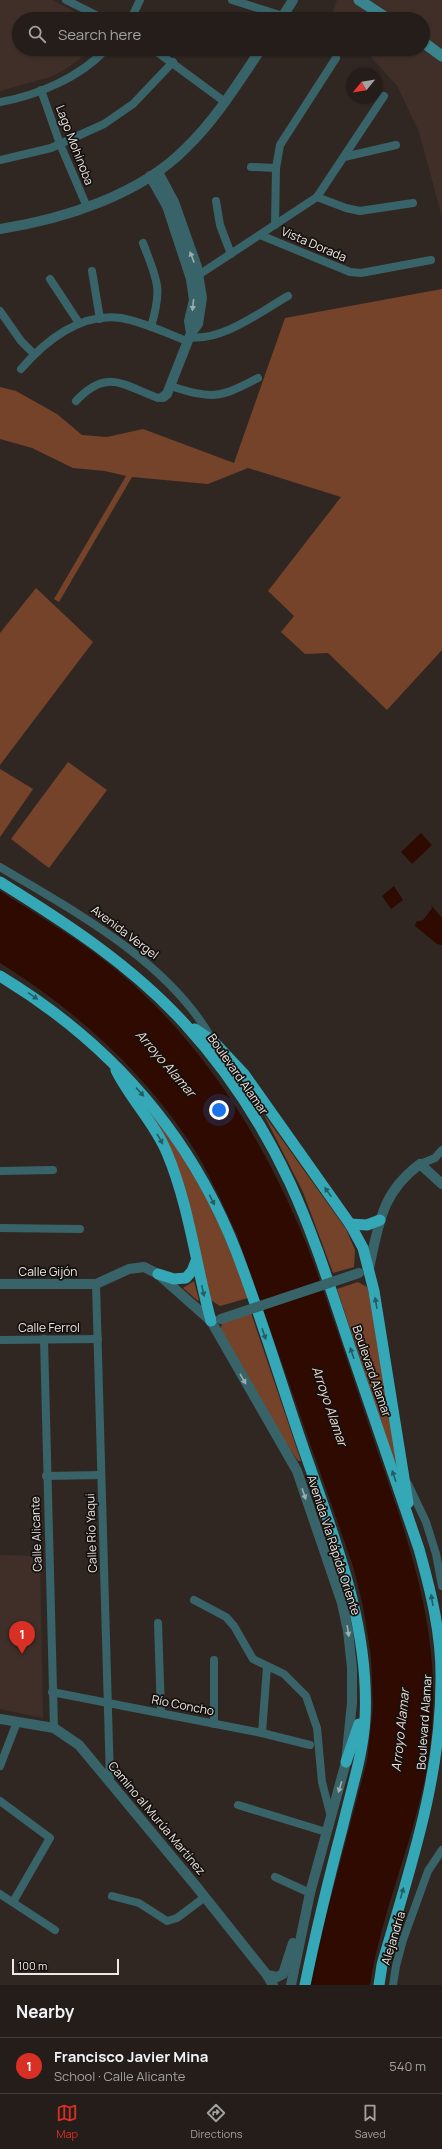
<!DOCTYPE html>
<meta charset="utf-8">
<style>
body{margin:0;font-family:Manrope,sans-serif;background:#312a27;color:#f1f3f6}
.compass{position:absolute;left:346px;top:68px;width:36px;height:36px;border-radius:50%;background:#251d1a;box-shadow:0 1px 3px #0004;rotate:240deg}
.scale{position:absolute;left:12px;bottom:10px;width:107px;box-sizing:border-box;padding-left:4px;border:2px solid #eee8e4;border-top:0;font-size:11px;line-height:14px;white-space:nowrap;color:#eee8e4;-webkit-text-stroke:3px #15110f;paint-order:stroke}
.you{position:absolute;left:219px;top:1110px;width:14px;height:14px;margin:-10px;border:3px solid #fff;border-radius:50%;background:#1a73e8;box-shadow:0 0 0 6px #1a73e833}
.badge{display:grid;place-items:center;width:26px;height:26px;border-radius:50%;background:#d93025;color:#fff;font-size:13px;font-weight:700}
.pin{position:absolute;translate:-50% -33px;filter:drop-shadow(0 1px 2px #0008)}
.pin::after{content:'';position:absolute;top:21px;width:14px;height:12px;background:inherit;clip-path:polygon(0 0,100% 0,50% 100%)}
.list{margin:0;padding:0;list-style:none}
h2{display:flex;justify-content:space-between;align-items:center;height:52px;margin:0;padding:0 16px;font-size:17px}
h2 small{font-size:13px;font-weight:400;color:#a3a2a2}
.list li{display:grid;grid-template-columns:26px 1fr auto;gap:12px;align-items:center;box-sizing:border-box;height:56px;padding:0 16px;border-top:1px solid #423b39}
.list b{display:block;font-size:15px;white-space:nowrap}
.list p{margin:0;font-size:13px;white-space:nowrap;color:#a3a2a2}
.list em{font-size:13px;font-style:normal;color:#a3a2a2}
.icon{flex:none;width:22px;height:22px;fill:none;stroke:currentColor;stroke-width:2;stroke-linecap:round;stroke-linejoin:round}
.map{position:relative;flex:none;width:442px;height:1985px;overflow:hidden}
.search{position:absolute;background:#251d1a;box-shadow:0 1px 3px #0004;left:12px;right:12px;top:12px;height:44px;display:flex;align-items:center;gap:10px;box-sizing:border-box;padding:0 14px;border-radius:22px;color:#a3a2a2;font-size:15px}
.sheet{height:108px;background:#251d1a}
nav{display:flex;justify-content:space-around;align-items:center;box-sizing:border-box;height:56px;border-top:1px solid #423b39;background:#251d1a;font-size:11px;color:#a3a2a2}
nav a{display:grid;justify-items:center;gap:2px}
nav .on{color:#d93025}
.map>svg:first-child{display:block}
</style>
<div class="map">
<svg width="442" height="1985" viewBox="0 0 442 1985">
<rect width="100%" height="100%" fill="#312722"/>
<g fill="#3f2f28">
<polygon points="0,0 52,0 89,19 19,19 19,49 93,49 66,69 50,77 0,91"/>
<polygon points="337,0 442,0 442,217 419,132 398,87 364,49 423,49 423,19 337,19 332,13"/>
<polygon points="0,1555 40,1556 43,1718 0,1709"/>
</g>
<g fill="#75432a">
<polygon points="442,289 442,650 387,710 328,653 305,654 281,632 294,616 268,591 341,497 245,467 248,468 208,484 132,477 59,602 54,599 126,476 105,471 73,468 32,448 0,439 0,387 16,391 57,414 82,435 107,437 143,429 234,463 285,318"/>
<polygon points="36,588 93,642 0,765 0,633"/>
<polygon points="68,762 107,790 49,868 11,839"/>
<polygon points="0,769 33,789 0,837"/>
<path d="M139 1096C155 1117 172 1138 186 1161 213 1204 231 1251 248 1298L220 1306 209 1299 179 1175Z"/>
<polygon points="263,1113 346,1229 355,1250 354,1267 333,1273 303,1192"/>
<polygon points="194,1281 199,1300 198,1301 183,1288"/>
<polygon points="358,1282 367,1287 371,1298 399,1477 337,1289"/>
<polygon points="251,1313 301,1461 298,1461 278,1431 220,1330 223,1321"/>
</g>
<g fill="#2e0a00">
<polygon points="421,833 432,845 412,864 401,852"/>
<polygon points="394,886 403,900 391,909 382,896"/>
<path d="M0 891C41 917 83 942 120 973 210 1050 271 1151 313 1261 335 1324 356 1387 377 1450 411 1548 442 1634 431 1740 422 1824 383 1902 370 1985H310L313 1965 367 1761 373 1707 371 1656 363 1606 353 1566 237 1235C222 1203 208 1170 189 1141 140 1068 74 1009 0 963Z"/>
<polygon points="431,905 442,918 442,945 437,944 415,926 416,922 423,920 432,908"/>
</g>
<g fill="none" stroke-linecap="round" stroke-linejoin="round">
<g stroke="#386469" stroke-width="8">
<polyline points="66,0 104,19"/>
<polyline points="232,0 283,16"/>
<polyline points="131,19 140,0"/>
<polyline points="153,49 225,102"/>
<polyline points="246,49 256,56"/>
<polyline points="41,90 60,144 87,207"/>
<path d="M0 102C36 96 81 77 106 49"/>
<polyline points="344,157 396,145"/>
<polyline points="0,160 51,148 104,124 133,104 173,62"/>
<polyline points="251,167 276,168"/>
<polyline points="317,197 346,208 360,211 413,203"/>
<polyline points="216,201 220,225 231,254"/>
<polyline points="275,225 276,168 280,145 336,58"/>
<polyline points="260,235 350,272 361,273 431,260"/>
<path d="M143 243C157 281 163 286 151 327"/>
<polyline points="92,271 100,319"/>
<polyline points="194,278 317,197 384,96"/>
<polyline points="50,279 79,323"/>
<polyline points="0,311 21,341 34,354"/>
<path d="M189 337C221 342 260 312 288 296"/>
<path d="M21 369C45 341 81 312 121 318 144 322 166 333 187 341"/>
<path d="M170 386C212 399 218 399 258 378"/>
<path d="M76 401C106 368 123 385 158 398L163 397"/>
<path d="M0 867C75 912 167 960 212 1039"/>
<polyline points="420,1164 435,1158 442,1150"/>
<polyline points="0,1171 53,1170"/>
<polyline points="0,1228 80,1229"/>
<polyline points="96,1284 110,1781"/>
<polyline points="44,1339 54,1728"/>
<polyline points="0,1340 98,1339"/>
<polyline points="46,1476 101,1475"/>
<polyline points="408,1484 426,1522 436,1554 442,1586"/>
<polyline points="194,1600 226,1617 234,1626 253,1659 284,1674 306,1696 317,1728 322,1782 331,1817"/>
<polyline points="158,1623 161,1713"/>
<polyline points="214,1660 214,1724"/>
<polyline points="52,1692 262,1733 310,1745"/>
<polyline points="262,1733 267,1667"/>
<polyline points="0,1766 17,1722"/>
<polyline points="0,1801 50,1838 13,1902"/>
<polyline points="238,1805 326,1832"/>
<polyline points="275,1877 310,1893"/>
<polyline points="0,1894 55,1930"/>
<polyline points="112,1896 139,1903 167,1921 177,1918 205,1897"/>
<polyline points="393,1985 396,1966 403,1940 428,1871 442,1850"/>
</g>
<g stroke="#386469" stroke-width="10">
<polyline points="281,19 293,0"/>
<polyline points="158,172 174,202 197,267 202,298 198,324 191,333 167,394 163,397"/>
<polyline points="150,176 167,206 191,279 194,300 189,321 191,333"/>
<path d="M0 229C64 219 140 195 186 148 216 119 238 83 261 49"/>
<path d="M369 1268C379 1224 381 1193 420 1164L442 1184"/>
<polyline points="0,1284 96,1284 129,1269 144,1267 158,1274 211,1321 213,1320"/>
<polyline points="211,1321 297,1471 342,1603 348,1631 352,1668 352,1703 346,1762 310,1893 291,1985"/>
<polyline points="0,1719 54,1728 79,1745 196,1886 267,1975 273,1985"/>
<polyline points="267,1975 277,1977 283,1974 293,1943"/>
</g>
<g stroke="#3a848d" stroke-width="11">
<polyline points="359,0 388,19"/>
<polyline points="423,42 442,56"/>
</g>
<g stroke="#34a8b6" stroke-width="11">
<path d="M0 882C66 923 131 965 184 1023 227 1070 263 1125 290 1183 314 1235 331 1290 349 1344 372 1412 396 1481 419 1549 431 1592 442 1636 441 1681 441 1780 409 1871 382 1965L379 1985"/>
<path d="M0 976C109 1042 189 1131 236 1251 261 1316 281 1383 304 1450 334 1537 370 1625 365 1719 363 1755 351 1790 343 1825 329 1878 316 1931 305 1985"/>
<polyline points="195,1029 213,1041 244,1074 350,1224 363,1248 374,1291 408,1503"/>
<path d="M116 1070C130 1099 155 1123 167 1153 189 1205 196 1266 211 1321"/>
<polyline points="350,1224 367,1225 380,1220"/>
<polyline points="158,1274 174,1279 186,1278 192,1271 196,1261"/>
<polyline points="346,1762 359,1724"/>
</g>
<polyline stroke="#386469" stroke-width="10" points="221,1319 359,1273"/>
</g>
<defs><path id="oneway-solid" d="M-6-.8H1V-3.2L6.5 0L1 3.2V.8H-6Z"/></defs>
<g fill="#9cadad">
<use href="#oneway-solid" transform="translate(192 257) rotate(-111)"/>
<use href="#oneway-solid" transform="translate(193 305) rotate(96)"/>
<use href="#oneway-solid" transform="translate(243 1379) rotate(60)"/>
<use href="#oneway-solid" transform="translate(304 1494) rotate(71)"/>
<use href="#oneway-solid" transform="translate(348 1631) rotate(81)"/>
<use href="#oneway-solid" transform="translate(340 1787) rotate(107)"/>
</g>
<g fill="#245c62">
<use href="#oneway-solid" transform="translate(33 996) rotate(35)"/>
<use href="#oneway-solid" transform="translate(140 1092) rotate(48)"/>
<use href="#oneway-solid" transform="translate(160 1139) rotate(60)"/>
<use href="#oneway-solid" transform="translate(328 1192) rotate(-125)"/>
<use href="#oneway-solid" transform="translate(212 1200) rotate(64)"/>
<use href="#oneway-solid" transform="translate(203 1291) rotate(77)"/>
<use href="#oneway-solid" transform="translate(376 1303) rotate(-100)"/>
<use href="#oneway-solid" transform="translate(264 1334) rotate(71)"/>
<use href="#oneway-solid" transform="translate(352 1353) rotate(-109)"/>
<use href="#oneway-solid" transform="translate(394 1476) rotate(-109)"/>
<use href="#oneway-solid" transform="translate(432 1600) rotate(-100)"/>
<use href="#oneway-solid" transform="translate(402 1893) rotate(-74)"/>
</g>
<g text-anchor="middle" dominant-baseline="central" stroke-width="3.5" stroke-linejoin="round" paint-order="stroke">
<g font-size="12" fill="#eee8e4" stroke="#15110f">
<text transform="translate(75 145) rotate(69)">Lago Mohinoba</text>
<text transform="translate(314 244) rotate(23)">Vista Dorada</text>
<text transform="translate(125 932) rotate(37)">Avenida Vergel</text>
<text transform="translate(238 1074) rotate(55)">Boulevard Alamar</text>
<text x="48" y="1271">Calle Gijón</text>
<text x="49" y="1327">Calle Ferrol</text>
<text transform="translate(372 1371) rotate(71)">Boulevard Alamar</text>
<text transform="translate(91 1533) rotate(-92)">Calle Río Yaqui</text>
<text transform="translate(36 1534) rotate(-92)">Calle Alicante</text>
<text transform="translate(334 1545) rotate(72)">Avenida Vía Rápida Oriente</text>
<text transform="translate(183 1705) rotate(11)">Río Concho</text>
<text transform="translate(424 1722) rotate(-86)">Boulevard Alamar</text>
<text transform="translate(157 1818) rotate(50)">Camino al Murúa Martínez</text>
<text transform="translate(393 1938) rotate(-73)">Alejandría</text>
</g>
<g font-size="13" font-style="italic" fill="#f1dbd1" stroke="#15110f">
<text transform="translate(166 1063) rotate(49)">Arroyo Alamar</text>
<text transform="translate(330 1406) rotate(71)">Arroyo Alamar</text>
<text transform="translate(400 1730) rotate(-84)">Arroyo Alamar</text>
</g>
</g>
</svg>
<svg class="compass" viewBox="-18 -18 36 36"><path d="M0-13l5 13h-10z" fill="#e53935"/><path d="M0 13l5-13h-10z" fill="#a3a2a2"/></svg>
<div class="scale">100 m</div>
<div class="you"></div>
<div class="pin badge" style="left:22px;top:1654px">1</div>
<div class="search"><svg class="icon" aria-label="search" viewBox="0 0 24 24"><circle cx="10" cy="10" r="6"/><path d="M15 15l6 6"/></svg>Search here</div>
</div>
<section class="sheet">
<h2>Nearby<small></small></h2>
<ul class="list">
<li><span class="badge">1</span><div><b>Francisco Javier Mina</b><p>School · Calle Alicante</p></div><em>540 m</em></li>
</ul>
</section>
<nav>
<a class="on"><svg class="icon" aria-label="map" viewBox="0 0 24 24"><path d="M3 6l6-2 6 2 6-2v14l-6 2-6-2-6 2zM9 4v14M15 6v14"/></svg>Map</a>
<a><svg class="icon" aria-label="directions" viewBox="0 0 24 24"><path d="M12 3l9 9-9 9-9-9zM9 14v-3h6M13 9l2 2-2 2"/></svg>Directions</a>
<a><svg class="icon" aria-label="saved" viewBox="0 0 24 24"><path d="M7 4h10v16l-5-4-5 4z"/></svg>Saved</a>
</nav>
